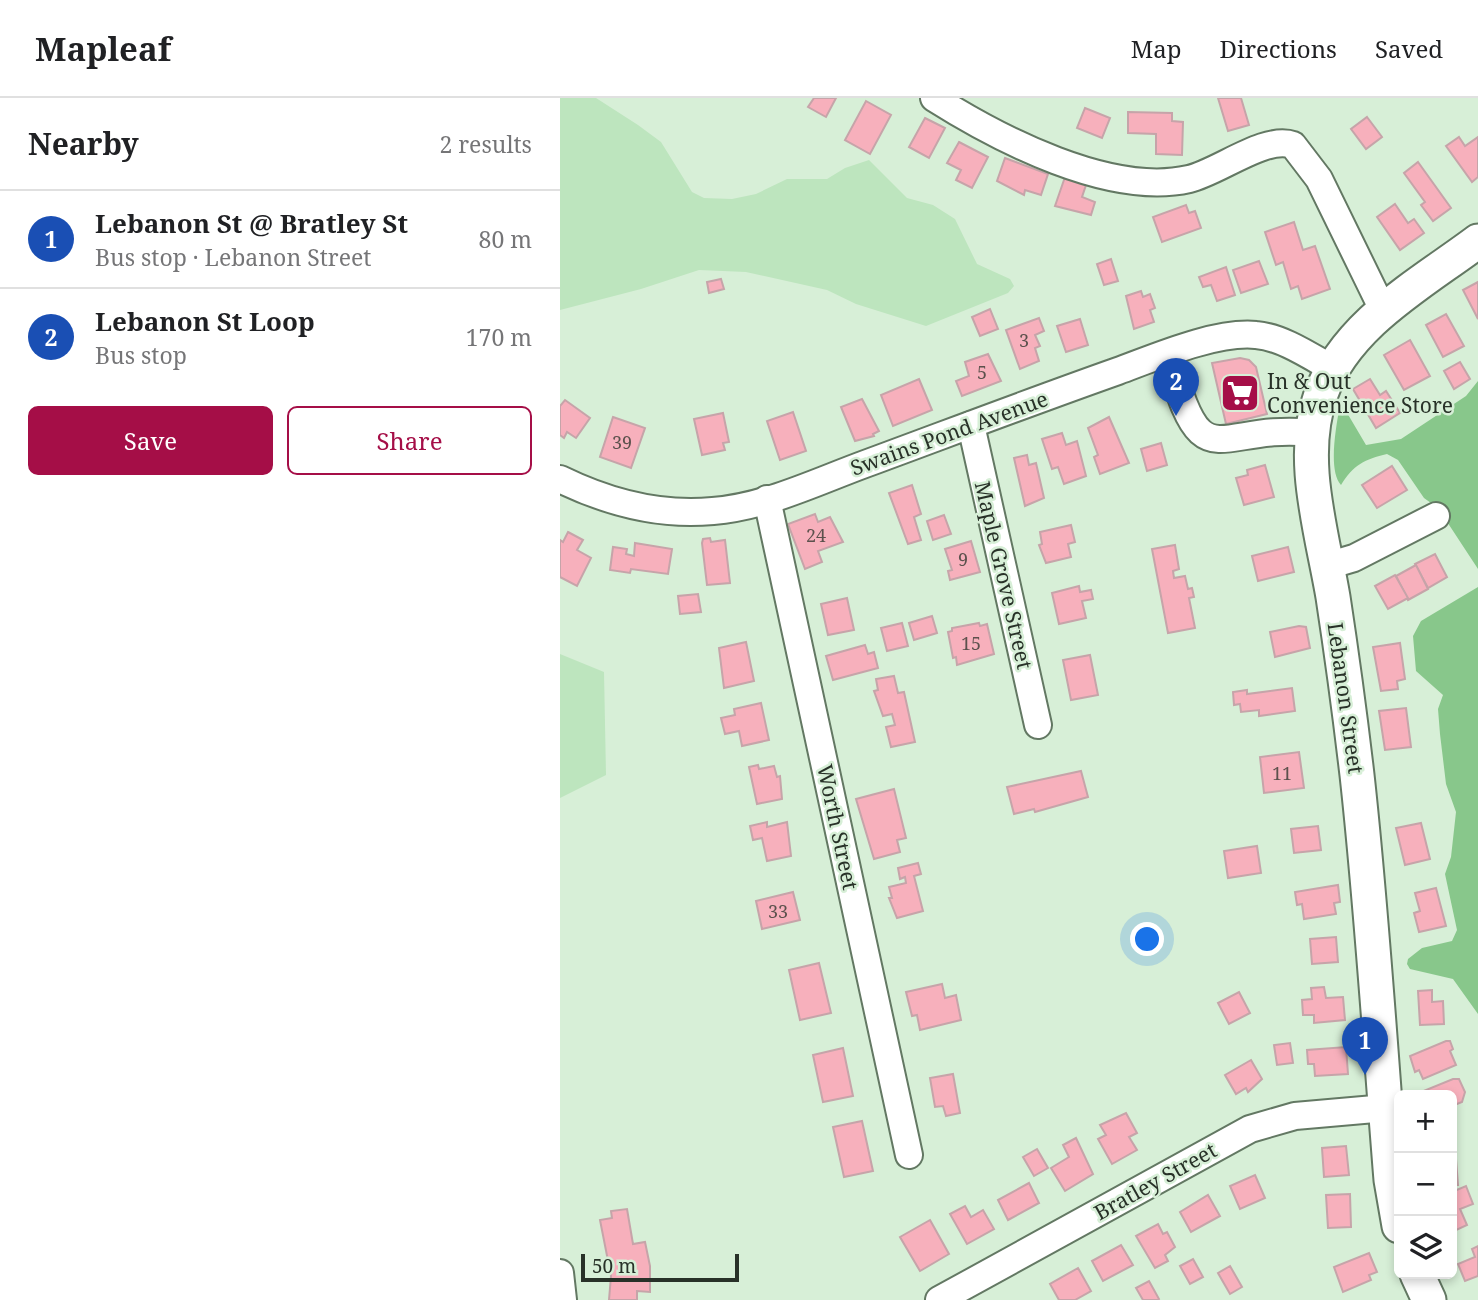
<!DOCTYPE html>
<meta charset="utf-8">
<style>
body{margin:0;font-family:"Noto Serif",serif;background:#f6f6f6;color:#202124}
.controls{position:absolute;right:21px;bottom:21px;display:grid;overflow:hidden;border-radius:10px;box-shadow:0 4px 10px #0003}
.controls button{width:63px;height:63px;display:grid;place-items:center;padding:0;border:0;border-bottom:2px solid #e0e0e0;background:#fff;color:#202124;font:35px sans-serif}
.scale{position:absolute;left:21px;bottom:18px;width:158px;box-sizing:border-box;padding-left:7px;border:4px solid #283128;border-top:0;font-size:19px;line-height:24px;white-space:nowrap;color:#283128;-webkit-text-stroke:5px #d7efd7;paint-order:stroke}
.you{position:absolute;left:588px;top:842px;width:24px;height:24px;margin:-18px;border:5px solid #fff;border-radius:50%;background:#1a73e8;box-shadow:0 0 0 10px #1a73e833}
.badge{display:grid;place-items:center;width:46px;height:46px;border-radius:50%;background:#a50e47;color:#fff;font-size:23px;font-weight:700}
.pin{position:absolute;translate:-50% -58px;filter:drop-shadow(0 2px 4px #0008)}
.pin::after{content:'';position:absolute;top:37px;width:24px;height:21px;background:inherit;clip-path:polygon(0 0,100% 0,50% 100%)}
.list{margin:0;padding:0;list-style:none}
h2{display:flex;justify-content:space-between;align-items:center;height:91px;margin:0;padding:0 28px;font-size:30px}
h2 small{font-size:23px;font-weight:400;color:#757577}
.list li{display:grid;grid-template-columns:46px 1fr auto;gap:21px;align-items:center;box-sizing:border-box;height:98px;padding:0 28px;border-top:2px solid #e0e0e0}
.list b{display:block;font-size:26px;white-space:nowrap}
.list p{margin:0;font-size:23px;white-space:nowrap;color:#757577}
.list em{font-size:23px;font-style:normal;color:#757577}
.actions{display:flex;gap:14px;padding:21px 28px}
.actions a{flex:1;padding:16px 0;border:2px solid #a50e47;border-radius:10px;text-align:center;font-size:24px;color:#a50e47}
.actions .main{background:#a50e47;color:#fff}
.icon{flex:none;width:38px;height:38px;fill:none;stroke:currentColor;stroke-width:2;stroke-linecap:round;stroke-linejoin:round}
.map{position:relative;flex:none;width:918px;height:1202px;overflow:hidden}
header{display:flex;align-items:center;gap:42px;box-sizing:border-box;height:98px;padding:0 35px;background:#fff;border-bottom:2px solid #e0e0e0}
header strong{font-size:33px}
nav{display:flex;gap:38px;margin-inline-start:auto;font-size:24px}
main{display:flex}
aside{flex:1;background:#fff}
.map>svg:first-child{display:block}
</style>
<header>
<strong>Mapleaf</strong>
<nav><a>Map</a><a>Directions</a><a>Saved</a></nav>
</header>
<main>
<aside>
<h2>Nearby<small>2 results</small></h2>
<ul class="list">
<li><span class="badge" style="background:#1a4fb4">1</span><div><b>Lebanon St @ Bratley St</b><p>Bus stop · Lebanon Street</p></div><em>80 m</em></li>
<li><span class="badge" style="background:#1a4fb4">2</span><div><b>Lebanon St Loop</b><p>Bus stop</p></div><em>170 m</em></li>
</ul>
<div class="actions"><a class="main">Save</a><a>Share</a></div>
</aside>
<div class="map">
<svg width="918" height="1202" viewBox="0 0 918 1202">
<rect width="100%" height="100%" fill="#d7efd7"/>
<g fill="#bde5be">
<polygon points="0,0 36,0 78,27 101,44 132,94 144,100 172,101 196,96 227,81 267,81 285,70 309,62 347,100 373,107 395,121 417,166 450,181 454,188 448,195 366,228 296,206 267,192 186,174 139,172 81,191 0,212"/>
<polygon points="0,556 44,574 46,677 0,700"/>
</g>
<g fill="#88c78b">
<path d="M918 283V471L878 410 864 400 838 362 827 356C805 361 793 367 781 387 768 373 776 330 779 312L783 308 806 347 841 341 906 298Z"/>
<polygon points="918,489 918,916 893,881 850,871 847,866 848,861 862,850 892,843 897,832 885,776 891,759 896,714 886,686 880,636 878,611 883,597 856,573 853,538 861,523"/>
</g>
<g fill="#f7b0bc" stroke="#c6a4a9" stroke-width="2">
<polygon points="254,0 276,0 266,19 248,9"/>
<polygon points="658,0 681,0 689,27 668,33"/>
<polygon points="306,3 331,17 310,56 285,42"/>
<polygon points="525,10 550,20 542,40 517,30"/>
<polygon points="568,14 612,15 612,23 623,24 622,57 596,56 596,36 568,35"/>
<polygon points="807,19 822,39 806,51 791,31"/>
<polygon points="365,20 385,30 369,60 349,49"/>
<polygon points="899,39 905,48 918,39 918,79 912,84 886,48"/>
<polygon points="399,44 428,59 412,90 396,82 401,72 387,65"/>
<polygon points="445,60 488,76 481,97 465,92 464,97 437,83"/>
<polygon points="858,64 891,110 873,123 861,107 865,104 844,75"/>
<polygon points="505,79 526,87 522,99 535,104 531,117 495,108"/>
<polygon points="835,106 848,125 854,121 864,135 840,152 817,119"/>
<polygon points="626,107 629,115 635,113 641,130 602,144 593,119"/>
<polygon points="734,124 743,152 755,148 770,191 742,201 738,188 731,191 723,164 716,167 705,134"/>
<polygon points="551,161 558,183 544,187 537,166"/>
<polygon points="699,163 708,186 681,195 673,172"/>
<polygon points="666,169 675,197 657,203 651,187 643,189 639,179"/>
<polygon points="161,181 164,191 149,195 147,184"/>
<polygon points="918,184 918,221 903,192"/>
<polygon points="581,193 583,199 590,196 595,210 590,212 594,224 574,231 566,198"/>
<polygon points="430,211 438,231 420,238 412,219"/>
<polygon points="886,216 904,248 883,259 866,227"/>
<polygon points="479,220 484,233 475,237 480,248 475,250 479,263 460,271 446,232"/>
<polygon points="520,221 528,247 506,254 497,228"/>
<polygon points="850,242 870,278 844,292 824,257"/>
<polygon points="428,256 441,283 402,298 396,283 409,278 405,264"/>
<polygon points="680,260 689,262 696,269 707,316 666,326 652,265"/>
<polygon points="900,264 910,281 894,291 884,273"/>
<polygon points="359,281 372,312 333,328 321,297"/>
<polygon points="810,281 820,297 826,293 840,315 816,330 793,291"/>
<polygon points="302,301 319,333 313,336 314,338 295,343 281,309"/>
<polygon points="5,302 30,320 16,340 7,334 4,340 0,337 0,308"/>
<polygon points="233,314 246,353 220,362 207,323"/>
<polygon points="163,315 169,344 163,345 165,352 142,357 134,321"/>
<polygon points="53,319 85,330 71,370 40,359"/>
<polygon points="549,319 569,365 540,376 534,359 538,357 528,330"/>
<polygon points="502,335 506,347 517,343 526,378 504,386 498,369 492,371 482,341"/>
<polygon points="601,345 607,367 587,373 581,351"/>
<polygon points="467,357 469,367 476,365 484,400 465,408 454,360"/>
<polygon points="705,367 714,399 684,407 676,380 688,377 687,372"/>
<polygon points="832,368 847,392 817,410 802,387"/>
<polygon points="352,387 361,416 354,419 361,442 348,446 329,395"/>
<polygon points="255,416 258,424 270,419 283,444 258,453 262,464 245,471 228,426"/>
<polygon points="384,417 391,436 373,442 367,423"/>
<polygon points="511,427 515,444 508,446 511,459 486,465 479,447 482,446 480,434"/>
<polygon points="8,434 23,442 17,452 31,460 17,488 0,479 0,442 3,444"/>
<polygon points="150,440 151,444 165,442 170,485 147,487 142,445 143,441"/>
<polygon points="411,443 420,474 390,482 388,473 392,472 385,451"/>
<polygon points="75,445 112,451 108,476 71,471 70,475 50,472 53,449 67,451 66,456 74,458"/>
<polygon points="615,447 619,471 613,473 614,480 625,478 628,491 632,490 634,499 629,500 635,530 608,535 592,451"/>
<polygon points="728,449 734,474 698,483 692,458"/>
<polygon points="875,456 887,479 868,490 855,466"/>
<polygon points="856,467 868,491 848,502 836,478"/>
<polygon points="835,477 848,500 828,511 815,488"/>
<polygon points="519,488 520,494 531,492 533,501 522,503 526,520 499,526 492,495"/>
<polygon points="138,496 141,514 120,516 118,498"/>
<polygon points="287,500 294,532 268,537 261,506"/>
<polygon points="372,518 377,535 354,542 349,525"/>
<polygon points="342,525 348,548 327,553 321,530"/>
<polygon points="419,525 420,528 427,526 434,556 397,567 396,559 393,560 388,534 392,533 392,530"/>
<polygon points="739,528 746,529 750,550 715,559 710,534"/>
<polygon points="186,544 194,583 164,590 159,550"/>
<polygon points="840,545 845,581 837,583 838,591 821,593 813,549"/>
<polygon points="305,547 308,556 314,554 318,570 273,582 266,558"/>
<polygon points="530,557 538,597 511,602 503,562"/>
<polygon points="334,578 338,595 344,594 355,644 331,649 326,629 335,627 332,616 323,618 314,593 318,592 316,581"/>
<polygon points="732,590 735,613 699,618 699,612 681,614 680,606 674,607 673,594 687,592 687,596"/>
<polygon points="201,605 209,642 182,648 179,633 165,636 161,620 175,617 174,611"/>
<polygon points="846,610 851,649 825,652 819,613"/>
<polygon points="739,654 744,690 704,695 700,659"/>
<polygon points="198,667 199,671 214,668 217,679 220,678 222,701 197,706 189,669"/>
<polygon points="521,673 528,699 475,714 474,711 454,716 447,689"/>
<polygon points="334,691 346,740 337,742 340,754 314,761 296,701"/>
<polygon points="207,724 207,729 227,724 231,758 207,763 202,740 193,742 190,728"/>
<polygon points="861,725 870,761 845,767 836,730"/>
<polygon points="758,728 761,752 734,755 731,731"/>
<polygon points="697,748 701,775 668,780 664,753"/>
<polygon points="358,765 361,776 354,778 363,813 337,820 329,800 332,800 329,789 346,785 345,779 340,781 338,770"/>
<polygon points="778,787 780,804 774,805 776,816 744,821 742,806 737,807 735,794"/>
<polygon points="876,790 886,828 859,834 854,815 860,813 855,795"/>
<polygon points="233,794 240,822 202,831 196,803"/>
<polygon points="776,839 778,864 752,866 750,841"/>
<polygon points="259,865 271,915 240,922 229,872"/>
<polygon points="382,886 385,900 396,897 401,922 360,932 357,917 352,918 346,894"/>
<polygon points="764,889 766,900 783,899 785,922 754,925 754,917 743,917 742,902 752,901 751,890"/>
<polygon points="872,892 872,904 883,903 884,926 860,927 858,893"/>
<polygon points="679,894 690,915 669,926 658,905"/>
<polygon points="886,943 890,943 893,951 890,953 896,967 863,981 859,972 855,974 850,958"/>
<polygon points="730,945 733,965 717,967 714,947"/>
<polygon points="786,949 788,976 755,978 754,966 748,966 747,952"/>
<polygon points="283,950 293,998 263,1004 253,957"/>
<polygon points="691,962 702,981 688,994 686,990 676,996 665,977"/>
<polygon points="393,976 400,1015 386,1018 383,1008 375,1009 370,980"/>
<polygon points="893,981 899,981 905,994 902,1004 892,1008 892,997 862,997 861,994"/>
<polygon points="566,1015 577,1035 569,1039 577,1052 552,1066 538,1041 546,1037 540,1027"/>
<polygon points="302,1023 313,1073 284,1079 273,1029"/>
<polygon points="516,1040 533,1076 505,1093 491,1070 509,1059 503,1047"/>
<polygon points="786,1048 789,1077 764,1079 762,1050"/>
<polygon points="477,1051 488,1070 474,1078 463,1059"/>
<polygon points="892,1061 896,1061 898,1087 892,1087"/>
<polygon points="695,1077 705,1100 680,1111 670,1088"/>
<polygon points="469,1085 479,1105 448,1122 438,1102"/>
<polygon points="906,1088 913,1106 900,1111 907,1127 892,1134 892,1094"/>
<polygon points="790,1096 791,1129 768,1130 766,1097"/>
<polygon points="648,1097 660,1118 631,1134 620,1114"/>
<polygon points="405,1108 411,1119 423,1112 434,1131 407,1146 390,1116"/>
<polygon points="67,1111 73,1146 85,1144 90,1168 90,1194 77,1193 77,1202 49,1202 51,1178 40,1122 52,1120 51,1113"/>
<polygon points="370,1122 389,1156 360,1173 340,1139"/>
<polygon points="598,1126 603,1136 607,1134 615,1149 605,1157 608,1163 595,1170 576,1138"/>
<polygon points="561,1147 573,1167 543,1183 532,1163"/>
<polygon points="918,1148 918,1178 905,1183 898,1166 915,1159 912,1151"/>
<polygon points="809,1155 817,1174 809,1177 811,1182 783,1194 774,1169"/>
<polygon points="633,1161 643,1179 630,1186 620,1168"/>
<polygon points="670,1168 682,1189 670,1196 658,1175"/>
<polygon points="518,1170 531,1193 515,1202 499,1202 490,1186"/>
<polygon points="589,1183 599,1201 598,1202 583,1202 576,1190"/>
</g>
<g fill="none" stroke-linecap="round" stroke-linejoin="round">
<g stroke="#637863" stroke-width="30">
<g id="minor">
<path d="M374 0C439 41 550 99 629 81 659 74 705 37 733 47L759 81 824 214"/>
<path d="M608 256C643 388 655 324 753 335"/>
<polyline points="411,327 478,627"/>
<path d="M0 381C47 404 100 418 153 413 205 409 256 384 305 366 389 335 473 303 558 273 596 259 656 233 696 237 722 239 750 258 773 271"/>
<polyline points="207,401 349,1057"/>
<polyline points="767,468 794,460 876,418"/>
<polyline points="0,1175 3,1202"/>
<polyline points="379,1202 690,1031 735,1018 826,1010"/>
</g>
</g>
<g stroke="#637863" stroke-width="37">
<g id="major">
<path d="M839 1128 831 1082C820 947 812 812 797 677 790 617 782 558 773 499 762 434 738 360 761 296 786 226 862 185 918 143"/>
<polyline points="857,1176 869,1202"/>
</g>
</g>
<use href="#minor" stroke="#fff" stroke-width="26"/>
<use href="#major" stroke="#fff" stroke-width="33"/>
</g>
<defs>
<g id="supermarket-square" transform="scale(2.0125)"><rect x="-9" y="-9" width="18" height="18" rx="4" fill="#a50e47" stroke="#d7efd7"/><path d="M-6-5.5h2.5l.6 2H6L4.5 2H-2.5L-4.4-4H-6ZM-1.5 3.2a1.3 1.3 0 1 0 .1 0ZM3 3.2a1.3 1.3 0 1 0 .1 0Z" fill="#fff"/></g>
</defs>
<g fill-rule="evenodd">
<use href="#supermarket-square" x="680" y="295"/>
</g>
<g text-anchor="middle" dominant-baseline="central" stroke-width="5" stroke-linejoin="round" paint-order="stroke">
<g font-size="18" fill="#5c514d">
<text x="464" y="242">3</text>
<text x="422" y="274">5</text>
<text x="62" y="344">39</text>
<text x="256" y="437">24</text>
<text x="403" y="461">9</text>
<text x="411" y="545">15</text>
<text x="722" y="675">11</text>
<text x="218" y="813">33</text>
</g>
<g font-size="21" fill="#283128" stroke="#d7efd7" text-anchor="start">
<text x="707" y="283">In &amp; Out<tspan x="707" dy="24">Convenience Store</tspan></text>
</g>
<g font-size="21" fill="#283128" stroke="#d7efd7">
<text transform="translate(389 335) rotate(-20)">Swains Pond Avenue</text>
<text transform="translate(444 477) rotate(77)">Maple Grove Street</text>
<text transform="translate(786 600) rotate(82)">Lebanon Street</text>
<text transform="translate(278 729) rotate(78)">Worth Street</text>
<text transform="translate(595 1083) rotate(-29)">Bratley Street</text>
</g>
</g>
</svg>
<div class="controls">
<button>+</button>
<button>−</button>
<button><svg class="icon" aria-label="layers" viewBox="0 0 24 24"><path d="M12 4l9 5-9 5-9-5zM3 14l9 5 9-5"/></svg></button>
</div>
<div class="scale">50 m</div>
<div class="you"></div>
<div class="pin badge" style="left:805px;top:977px;background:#1a4fb4">1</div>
<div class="pin badge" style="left:616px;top:318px;background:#1a4fb4">2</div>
</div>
</main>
